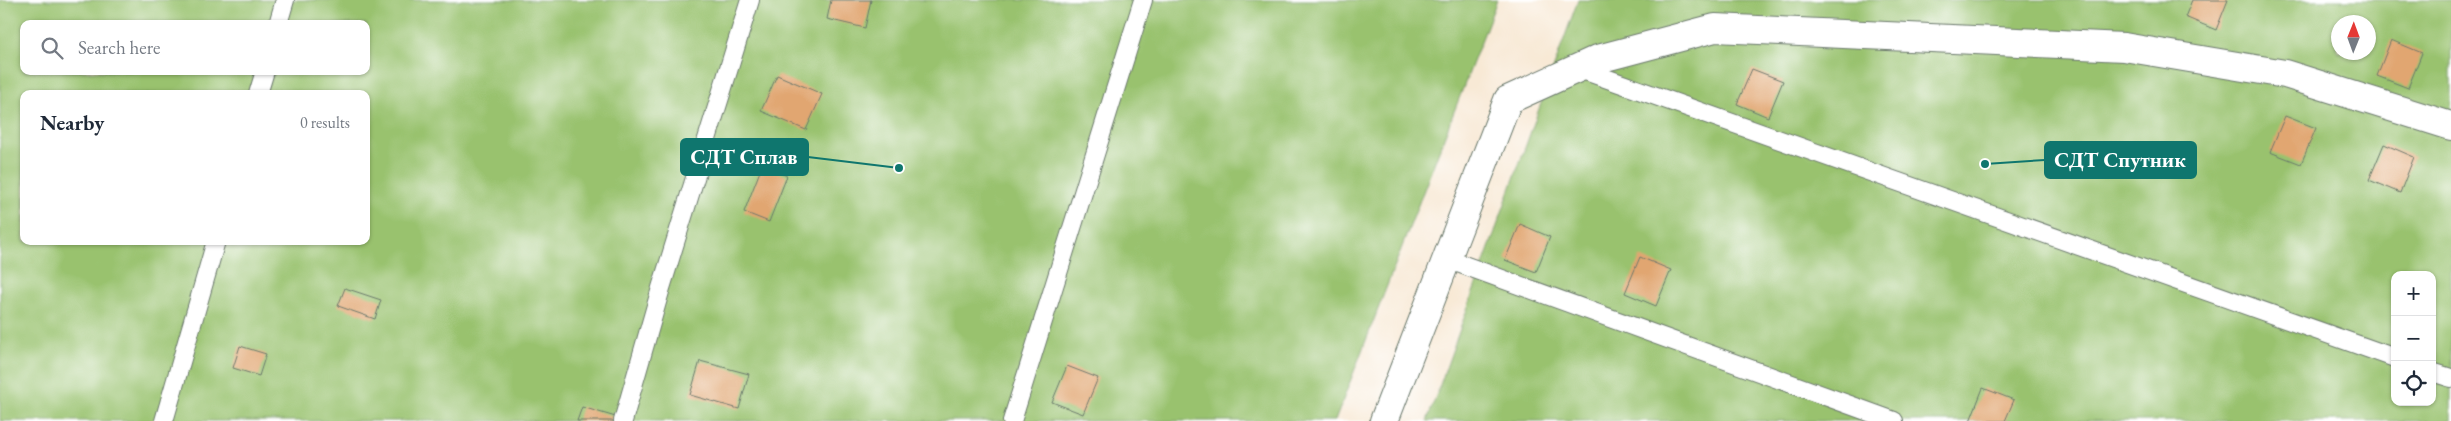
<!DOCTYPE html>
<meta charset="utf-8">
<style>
body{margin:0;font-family:"EB Garamond",serif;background:#f6f6f7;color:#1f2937}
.controls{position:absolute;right:15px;bottom:15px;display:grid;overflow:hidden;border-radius:10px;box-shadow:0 1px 4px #0004}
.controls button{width:45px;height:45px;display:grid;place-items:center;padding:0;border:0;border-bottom:1px solid #e0e1e3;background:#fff;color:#1f2937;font:25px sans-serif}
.compass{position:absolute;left:2331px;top:15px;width:45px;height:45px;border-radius:50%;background:#fff;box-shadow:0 1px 4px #0004;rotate:1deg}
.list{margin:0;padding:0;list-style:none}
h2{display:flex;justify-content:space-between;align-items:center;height:65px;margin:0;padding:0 20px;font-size:21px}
h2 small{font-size:16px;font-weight:400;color:#747a83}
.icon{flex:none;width:28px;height:28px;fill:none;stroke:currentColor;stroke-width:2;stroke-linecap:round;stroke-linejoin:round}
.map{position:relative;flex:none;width:2451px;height:421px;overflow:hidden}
.search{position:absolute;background:#fff;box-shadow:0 1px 4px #0004;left:20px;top:20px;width:350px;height:55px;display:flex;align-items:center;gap:12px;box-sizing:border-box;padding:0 18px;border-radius:10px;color:#747a83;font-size:19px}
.panel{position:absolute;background:#fff;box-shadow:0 1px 4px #0004;left:20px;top:90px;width:350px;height:155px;border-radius:10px}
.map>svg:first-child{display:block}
</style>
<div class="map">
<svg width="2451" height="421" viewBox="0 0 2451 421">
<rect width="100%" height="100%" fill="#fff"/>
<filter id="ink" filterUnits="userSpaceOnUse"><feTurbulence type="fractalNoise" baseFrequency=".02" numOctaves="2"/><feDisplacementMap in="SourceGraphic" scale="10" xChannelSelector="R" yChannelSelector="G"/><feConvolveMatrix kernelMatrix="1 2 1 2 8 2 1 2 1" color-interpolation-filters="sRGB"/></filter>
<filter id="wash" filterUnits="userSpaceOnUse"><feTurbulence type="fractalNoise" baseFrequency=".0096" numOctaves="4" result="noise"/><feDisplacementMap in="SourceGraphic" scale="20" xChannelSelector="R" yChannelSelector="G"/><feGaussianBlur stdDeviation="1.12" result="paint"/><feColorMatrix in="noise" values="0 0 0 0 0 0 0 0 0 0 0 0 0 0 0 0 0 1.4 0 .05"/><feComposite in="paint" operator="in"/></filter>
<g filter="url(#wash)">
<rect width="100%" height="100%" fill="#f8e9d5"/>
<g fill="#99c26e" stroke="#5c8051" fill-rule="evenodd">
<path d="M0 0H1497L1335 421H0ZM24 24H366V71H24ZM24 94H366V241H24Z"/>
<path d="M1578 0H2451V421H1427ZM2338 22H2368V52H2338ZM2395 275H2432V402H2395Z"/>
</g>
<g id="blocks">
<g fill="#e1a671">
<polygon points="831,0 871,0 865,28 827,19"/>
<polygon points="2192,0 2228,0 2216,30 2185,17"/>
<polygon points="2391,40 2422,53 2408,88 2377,76"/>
<polygon points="1752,69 1783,81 1768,117 1737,104"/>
<polygon points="777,75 822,94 806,130 761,111"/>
<polygon points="2285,116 2316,128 2301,164 2270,152"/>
<polygon points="2384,144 2414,157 2400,193 2369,180"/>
<polygon points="762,166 787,176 769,222 744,212"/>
<polygon points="1520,224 1550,237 1536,272 1505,260"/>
<polygon points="1640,257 1671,270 1656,306 1625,293"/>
<polygon points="345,288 381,300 375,319 338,306"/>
<polygon points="240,346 266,354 259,376 233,368"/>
<polygon points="700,361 749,374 739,409 690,395"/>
<polygon points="1067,366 1098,378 1083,414 1052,402"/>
<polygon points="1983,388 2014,400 2005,421 1970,421"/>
<polygon points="582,407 619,418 618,421 577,421"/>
</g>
</g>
</g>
<g filter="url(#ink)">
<use href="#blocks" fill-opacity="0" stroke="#6b796c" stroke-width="1"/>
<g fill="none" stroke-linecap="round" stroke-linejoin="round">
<g stroke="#6b796c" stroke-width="20">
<g id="service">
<polyline points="278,24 285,0"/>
<polyline points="1577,68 2395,358"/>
<polyline points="258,94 265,71"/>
<polyline points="1447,259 1894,421"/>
<polyline points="2432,372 2451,378"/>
<polyline points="164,421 216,241"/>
<polyline points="623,421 661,288 750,0"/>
<polyline points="1012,421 1143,0"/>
</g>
</g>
<g stroke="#6b796c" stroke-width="30">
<polyline id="minor" points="1384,421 1508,100 1598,59 1715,28 2124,47 2285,74 2451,126"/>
</g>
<use href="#service" stroke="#fff" stroke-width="18"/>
<use href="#minor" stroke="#fff" stroke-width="28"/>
</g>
</g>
<path fill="none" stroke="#0f766e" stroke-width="2" d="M899 168L808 157M1985 164L2045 160"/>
<g fill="#0f766e" stroke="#fff" stroke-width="2">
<circle cx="899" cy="168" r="5"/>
<circle cx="1985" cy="164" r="5"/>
</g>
<g fill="#0f766e" stroke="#0f766e" stroke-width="2">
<rect x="681" y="139" width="127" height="36" rx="5"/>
<rect x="2045" y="142" width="151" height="36" rx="5"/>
</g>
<g font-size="21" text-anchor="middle" font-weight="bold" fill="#fff">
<text x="744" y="164">СДТ Сплав</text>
<text x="2120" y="167">СДТ Спутник</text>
</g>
</svg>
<div class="controls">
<button>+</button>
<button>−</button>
<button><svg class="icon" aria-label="locate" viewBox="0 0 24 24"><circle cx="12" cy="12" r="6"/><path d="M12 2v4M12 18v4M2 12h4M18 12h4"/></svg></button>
</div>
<svg class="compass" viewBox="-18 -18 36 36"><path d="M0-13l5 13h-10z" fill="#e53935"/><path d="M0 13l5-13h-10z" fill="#747a83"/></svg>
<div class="search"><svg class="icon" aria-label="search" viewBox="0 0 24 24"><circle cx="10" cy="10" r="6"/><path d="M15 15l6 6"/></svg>Search here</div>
<section class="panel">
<h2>Nearby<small>0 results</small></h2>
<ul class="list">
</ul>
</section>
</div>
